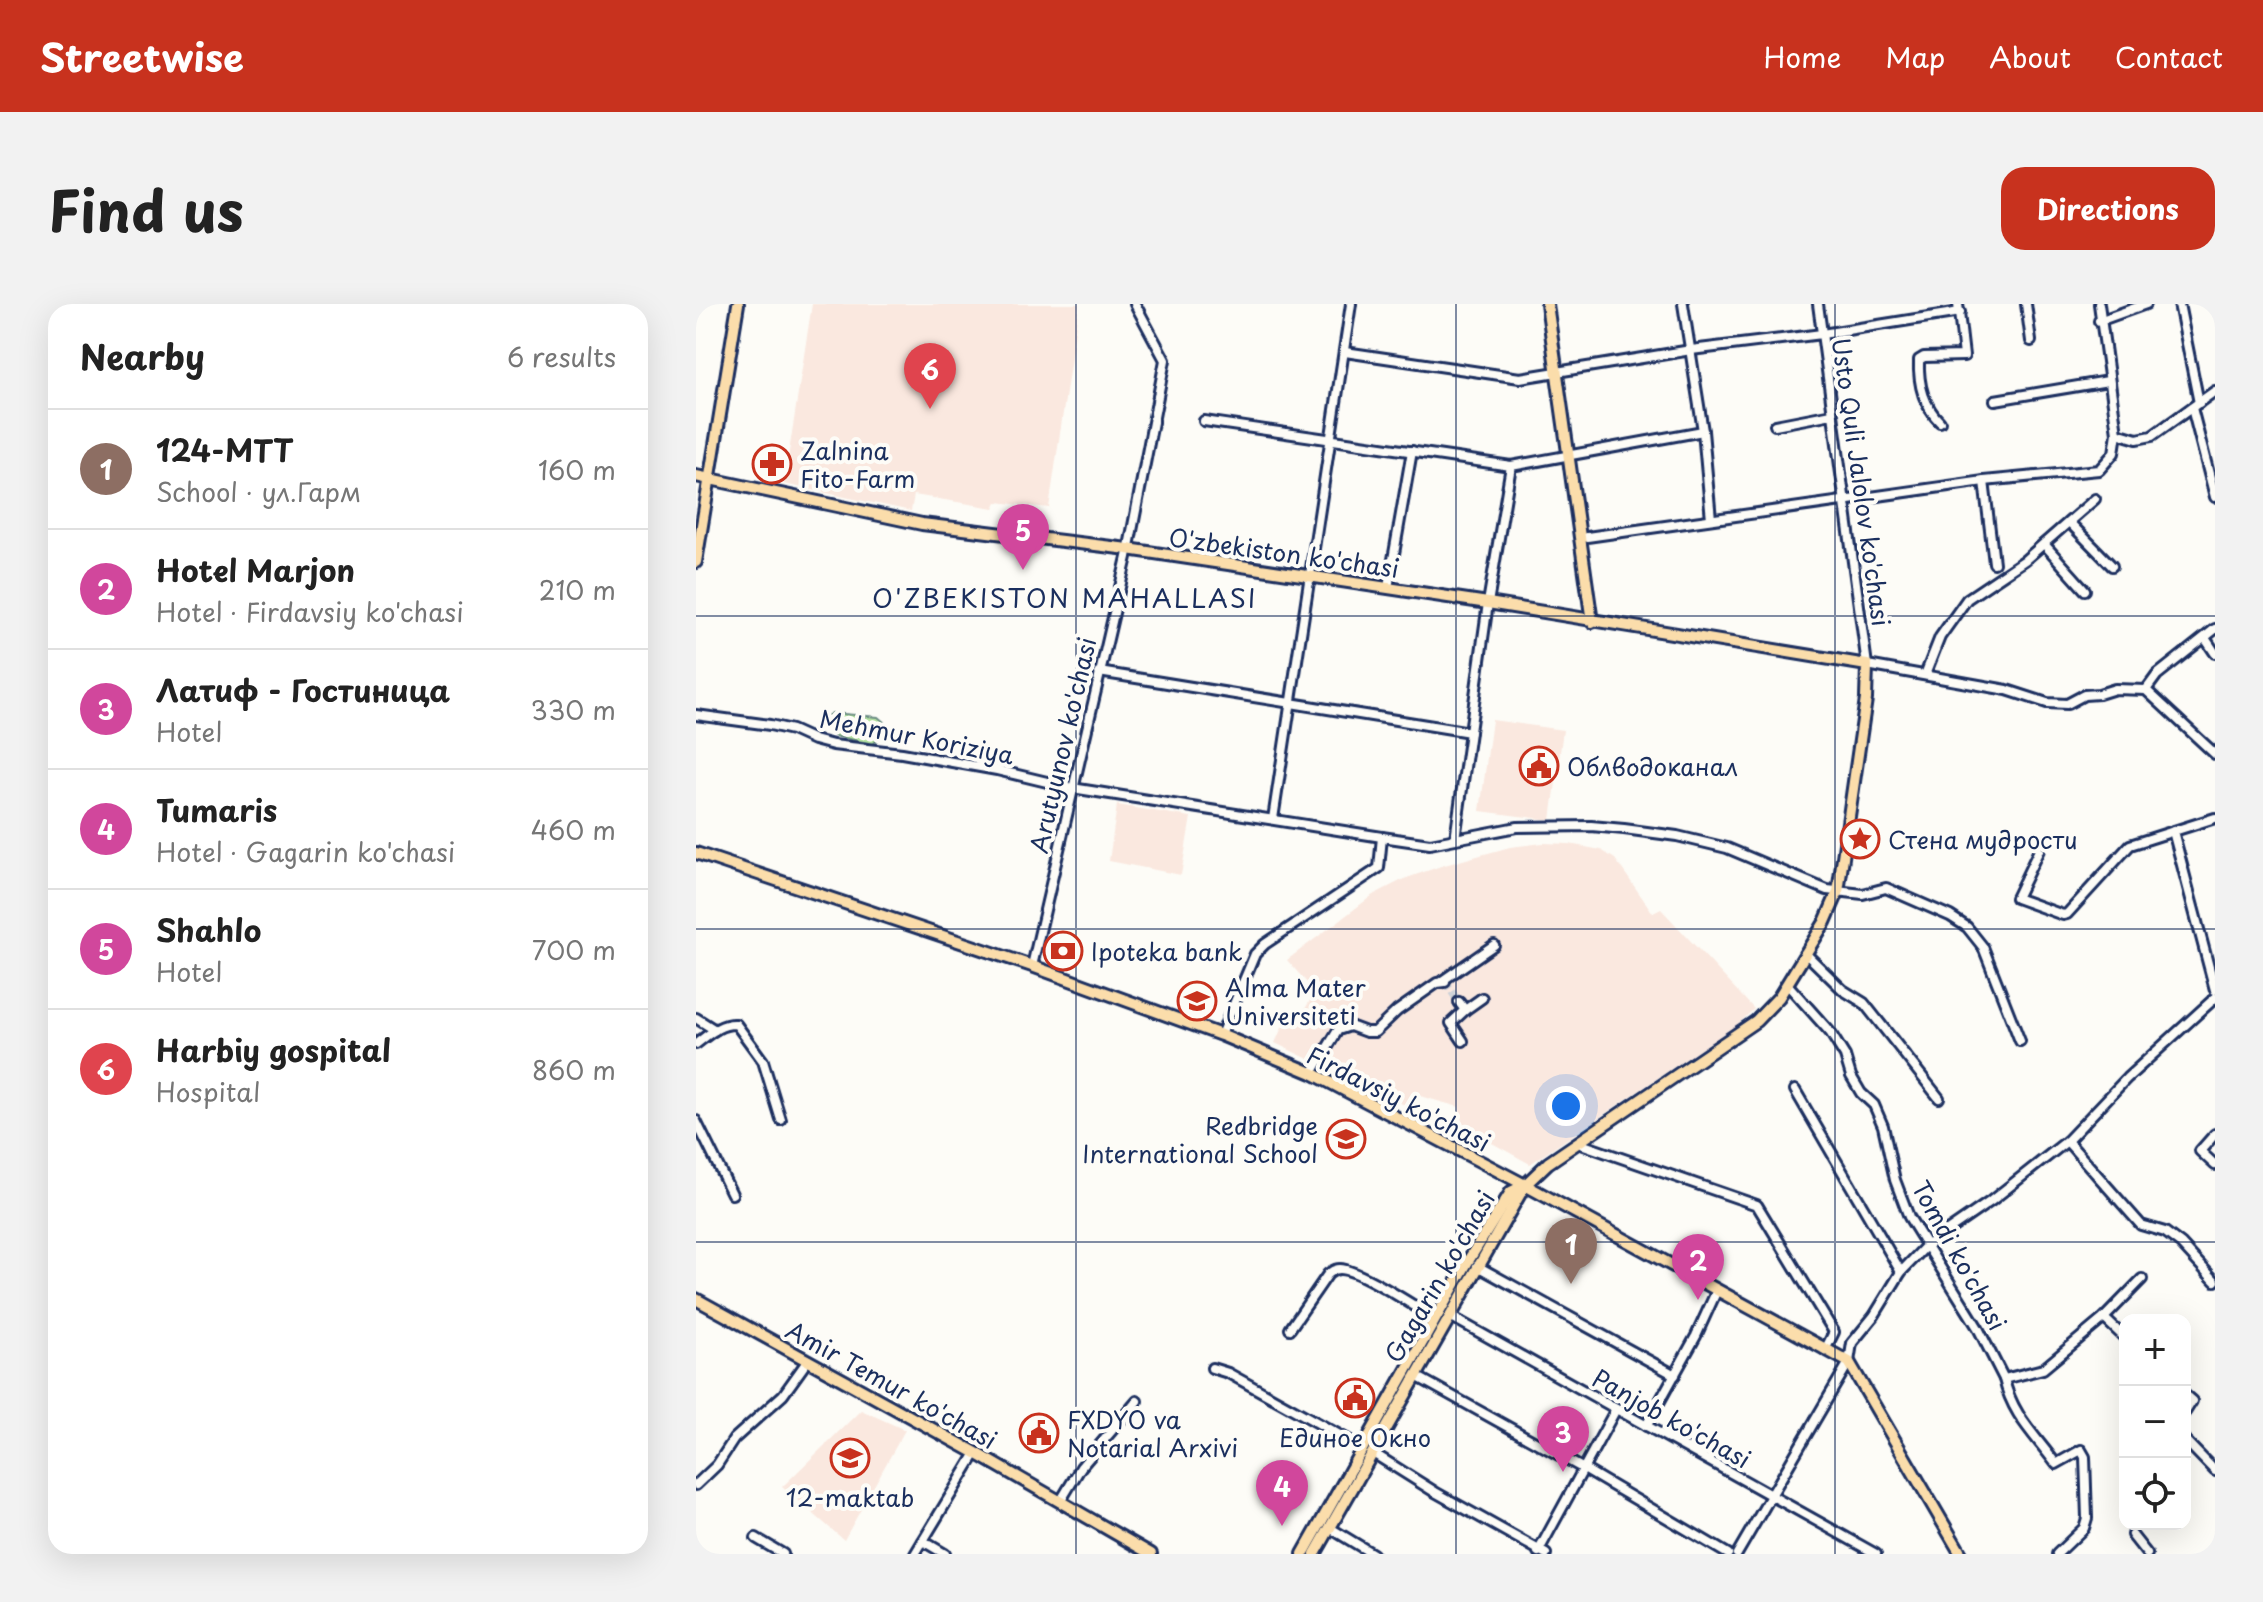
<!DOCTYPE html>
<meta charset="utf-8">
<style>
body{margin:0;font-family:"Playpen Sans",sans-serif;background:#f2f2f2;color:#222}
.controls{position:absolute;right:24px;bottom:24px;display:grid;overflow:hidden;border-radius:16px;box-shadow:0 8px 32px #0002}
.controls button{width:72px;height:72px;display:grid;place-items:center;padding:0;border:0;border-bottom:2px solid #e0e0e0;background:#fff;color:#222;font:40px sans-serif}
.you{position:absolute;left:870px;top:802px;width:28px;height:28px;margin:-20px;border:6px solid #fff;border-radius:50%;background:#1a73e8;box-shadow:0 0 0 12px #1a73e833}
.badge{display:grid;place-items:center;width:52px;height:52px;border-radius:50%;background:#c8321e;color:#fff;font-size:26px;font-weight:700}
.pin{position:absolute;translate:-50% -66px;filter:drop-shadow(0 2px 4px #0008)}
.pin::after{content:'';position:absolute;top:42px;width:28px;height:24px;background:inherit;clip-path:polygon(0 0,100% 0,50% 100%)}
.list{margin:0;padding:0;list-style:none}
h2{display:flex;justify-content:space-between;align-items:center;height:104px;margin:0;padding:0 32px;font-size:34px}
h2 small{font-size:26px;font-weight:400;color:#767676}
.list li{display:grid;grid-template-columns:52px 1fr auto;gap:24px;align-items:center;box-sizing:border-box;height:120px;padding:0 32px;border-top:2px solid #e0e0e0}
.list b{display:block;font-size:30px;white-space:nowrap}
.list p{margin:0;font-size:26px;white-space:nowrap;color:#767676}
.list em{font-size:26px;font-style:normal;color:#767676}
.icon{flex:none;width:44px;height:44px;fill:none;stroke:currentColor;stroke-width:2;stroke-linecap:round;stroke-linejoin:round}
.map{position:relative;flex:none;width:1519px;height:1250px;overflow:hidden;border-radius:24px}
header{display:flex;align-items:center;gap:48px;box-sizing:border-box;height:112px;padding:0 40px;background:#c8321e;color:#fff}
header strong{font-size:38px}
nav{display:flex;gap:44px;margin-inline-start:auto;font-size:28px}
.intro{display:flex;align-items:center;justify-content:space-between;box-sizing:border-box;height:192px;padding:0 48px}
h1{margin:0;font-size:56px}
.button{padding:20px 36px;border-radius:24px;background:#c8321e;color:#fff;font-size:28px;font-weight:700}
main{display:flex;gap:48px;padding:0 48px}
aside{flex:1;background:#fff;border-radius:24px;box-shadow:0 8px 32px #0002}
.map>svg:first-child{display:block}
</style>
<header>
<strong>Streetwise</strong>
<nav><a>Home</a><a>Map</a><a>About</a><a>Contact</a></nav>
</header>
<div class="intro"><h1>Find us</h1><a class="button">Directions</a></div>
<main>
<aside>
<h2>Nearby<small>6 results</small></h2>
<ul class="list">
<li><span class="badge" style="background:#8d6e63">1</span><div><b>124-MTT</b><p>School · ул.Гарм</p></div><em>160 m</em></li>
<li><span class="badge" style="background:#d1479c">2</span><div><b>Hotel Marjon</b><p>Hotel · Firdavsiy ko'chasi</p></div><em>210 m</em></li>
<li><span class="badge" style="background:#d1479c">3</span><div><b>Латиф - Гостиница</b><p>Hotel</p></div><em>330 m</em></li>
<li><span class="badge" style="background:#d1479c">4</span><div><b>Tumaris</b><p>Hotel · Gagarin ko'chasi</p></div><em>460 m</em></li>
<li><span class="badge" style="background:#d1479c">5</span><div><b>Shahlo</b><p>Hotel</p></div><em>700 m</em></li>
<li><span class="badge" style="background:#e0444e">6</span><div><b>Harbiy gospital</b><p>Hospital</p></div><em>860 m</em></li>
</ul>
</aside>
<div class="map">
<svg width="1519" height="1250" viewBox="0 0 1519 1250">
<rect width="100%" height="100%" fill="#fdfcf7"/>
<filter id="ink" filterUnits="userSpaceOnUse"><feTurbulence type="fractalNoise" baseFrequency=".0125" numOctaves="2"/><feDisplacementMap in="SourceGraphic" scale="16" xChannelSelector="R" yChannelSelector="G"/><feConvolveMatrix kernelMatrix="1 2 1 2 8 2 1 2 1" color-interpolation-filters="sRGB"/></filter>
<g filter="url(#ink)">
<g fill="#fae8df">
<polygon points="116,0 383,0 353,204 301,198 298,204 218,191 215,207 88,180"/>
<polygon points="796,416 867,426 855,516 784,507"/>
<polygon points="421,501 495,513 485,571 413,557"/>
<polygon points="847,539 873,540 905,546 919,555 957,609 965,605 1058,705 1041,721 834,860 767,823 763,803 720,791 715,804 579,739 587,721 599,722 619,688 591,656 677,591 708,575 745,562 814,543"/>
<polygon points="165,1106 209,1126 148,1236 86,1183"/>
</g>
<polygon fill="#bae7a5" stroke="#6a8b82" stroke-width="2" points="136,409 182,413 188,418 184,433 177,440 138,432 130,423 129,413"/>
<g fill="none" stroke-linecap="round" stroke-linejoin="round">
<polyline stroke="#d0d3d8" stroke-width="8" stroke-dasharray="8 4" stroke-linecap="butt" points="749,678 763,698"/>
<g stroke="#1b2f5e" stroke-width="14">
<g id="minor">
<polyline points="987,0 1007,127 1015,215"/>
<polyline points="1122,0 1171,361 1311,386 1351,399 1371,400 1388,391 1403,390 1419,385 1450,386 1519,450"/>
<polyline points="1330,0 1335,37"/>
<polyline points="1483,0 1503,99"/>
<polyline points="1403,17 1450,0"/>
<polyline points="649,48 824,74 995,46 1126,30 1264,8"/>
<polyline points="1299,96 1412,77"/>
<polyline points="1496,104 1519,193"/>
<polyline points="508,117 815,162 1007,127"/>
<path d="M1244 118C1227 101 1222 80 1223 56L1228 53 1268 52 1262 0"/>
<polyline points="1079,121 1136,110"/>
<polyline points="1421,129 1441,135 1456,132 1519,87"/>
<polyline points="1288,177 1298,259"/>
<polyline points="1373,218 1416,262"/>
<polyline points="884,234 1288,177 1403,166 1418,149 1421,129 1403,0"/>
<polyline points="1348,240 1389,286"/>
<polyline points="692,284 716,147"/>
<polyline points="1509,334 1519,349"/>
<polyline points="403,368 774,428"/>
<polyline points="1229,371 1244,333 1271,295 1329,256 1399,195"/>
<polyline points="1450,386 1461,371 1519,325"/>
<polyline points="0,411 74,421 96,426 118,436 137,441 206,449 301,466 376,484 686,533"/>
<polyline points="577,515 655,0"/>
<polyline points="1477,527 1519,686"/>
<polyline points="759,535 792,299 815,162"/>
<polyline points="1343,546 1320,594 1367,611 1371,610 1434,541 1519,514"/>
<polyline points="1109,649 1147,686 1168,699 1243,794"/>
<polyline points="336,662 431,253 469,56 439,0"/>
<polyline points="746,677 798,641"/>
<polyline points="1091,680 1134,728 1149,752 1155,772 1165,789 1178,801 1187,822 1199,876 1213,913 1282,1024 1308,1075 1347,1065 1408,1014 1429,1034"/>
<polyline points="763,698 769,706 786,694"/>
<polyline points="0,714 19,726"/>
<polyline points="525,731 559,650 569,640 683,564 686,533 734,540 821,523 895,522 928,525 981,532 1031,544 1131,586 1167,590 1190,584 1254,612 1271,623 1287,643 1324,737"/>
<polyline points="767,737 755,719 769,706"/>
<path d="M0 740C12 731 24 719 40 720L67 757 85 816"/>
<polyline points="616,769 642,726 654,722 670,728 679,728 701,707 741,679 749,678"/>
<polyline points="1099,786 1205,968"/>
<polyline points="0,817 36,890"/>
<polyline points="1519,830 1504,847 1519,861"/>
<polyline points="1371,837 1445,921 1469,928 1485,940 1519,977"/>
<polyline points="882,839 1061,901 1138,1028 1129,1046"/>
<polyline points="781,962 979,1071"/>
<polyline points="754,1012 1180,1250"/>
<polyline points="1408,1014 1446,975"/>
<path d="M594 1025 632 970C637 967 638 965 644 965 662 965 722 1004 739 1015"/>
<polyline points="516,1064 532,1069 667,1144"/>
<polyline points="720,1072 888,1165 1032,1250"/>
<path d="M1308 1075C1316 1111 1339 1131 1360 1160L1385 1146 1389 1153 1391 1214 1388 1224 1361 1250"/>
<polyline points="1489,1091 1496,1097 1489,1108"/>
<polyline points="950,1122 1000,1032 1021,986"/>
<polyline points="1489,1136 1519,1167"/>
<polyline points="677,1149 739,1188 850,1250"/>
<polyline points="0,1181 21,1161 38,1135 87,1091 112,1056"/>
<polyline points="364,1198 385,1163 441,1097"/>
<polyline points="634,1224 677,1250"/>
<polyline points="1436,1231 1451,1250"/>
<polyline points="60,1234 87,1250"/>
<polyline points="227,1237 249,1250"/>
<polyline points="842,1248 920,1105"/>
<polyline points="219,1250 280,1149"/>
<polyline points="1041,1250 1153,1058 1156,1039 1178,1012 1205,968 1231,941 1295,897 1371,837 1431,774 1519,694"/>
</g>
</g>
<g stroke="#1b2f5e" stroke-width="16">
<g id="major">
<polyline points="851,0 896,318"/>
<polyline points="0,172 226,220 432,245 792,299 1171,361 1170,395 1142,588 1129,618 1083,693 1060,717 852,859 829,881 619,1250"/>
<polyline points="0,258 42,0"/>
<polyline points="0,549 336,662 525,731 616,769 829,881 1153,1058 1265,1250"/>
<polyline points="0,995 280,1149 455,1250"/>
<polyline points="607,1250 772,957 815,888 829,881"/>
</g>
</g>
<use href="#minor" stroke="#fdfcf7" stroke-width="8"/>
<use href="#major" stroke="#fbddab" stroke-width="10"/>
</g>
</g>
<path fill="none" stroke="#1b2f5e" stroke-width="2" stroke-opacity="0.55" d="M380 0V1250M760 0V1250M1139 0V1250M0 312H1519M0 625H1519M0 938H1519"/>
<defs>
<g id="pharmacy-ring" transform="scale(2)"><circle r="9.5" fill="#fdfcf7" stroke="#c8321e" stroke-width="1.5"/><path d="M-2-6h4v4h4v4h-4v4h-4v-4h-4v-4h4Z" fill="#c8321e"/></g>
<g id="civic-ring" transform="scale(2)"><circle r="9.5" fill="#fdfcf7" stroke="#c8321e" stroke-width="1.5"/><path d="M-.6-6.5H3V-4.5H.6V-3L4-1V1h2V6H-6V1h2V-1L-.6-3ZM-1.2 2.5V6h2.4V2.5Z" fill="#c8321e"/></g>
<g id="sight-ring" transform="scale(2)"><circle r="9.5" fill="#fdfcf7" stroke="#c8321e" stroke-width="1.5"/><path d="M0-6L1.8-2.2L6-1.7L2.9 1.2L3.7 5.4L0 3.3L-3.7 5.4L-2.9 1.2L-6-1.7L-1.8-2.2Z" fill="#c8321e"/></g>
<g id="bank-ring" transform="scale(2)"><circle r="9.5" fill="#fdfcf7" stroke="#c8321e" stroke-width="1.5"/><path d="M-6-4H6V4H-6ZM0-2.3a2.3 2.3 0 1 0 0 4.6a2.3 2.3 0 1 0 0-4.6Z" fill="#c8321e"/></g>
<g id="university-ring" transform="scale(2)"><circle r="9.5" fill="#fdfcf7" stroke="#c8321e" stroke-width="1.5"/><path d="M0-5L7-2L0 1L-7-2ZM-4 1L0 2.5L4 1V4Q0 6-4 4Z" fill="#c8321e"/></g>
<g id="school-ring" transform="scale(2)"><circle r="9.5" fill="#fdfcf7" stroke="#c8321e" stroke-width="1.5"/><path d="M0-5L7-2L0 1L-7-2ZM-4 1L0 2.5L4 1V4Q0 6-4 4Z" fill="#c8321e"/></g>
</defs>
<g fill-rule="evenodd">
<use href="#pharmacy-ring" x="76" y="160"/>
<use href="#civic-ring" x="843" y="462"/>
<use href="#sight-ring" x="1164" y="535"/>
<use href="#bank-ring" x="367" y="647"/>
<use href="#university-ring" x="501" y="697"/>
<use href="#school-ring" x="650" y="835"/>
<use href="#civic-ring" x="659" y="1094"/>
<use href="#civic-ring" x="343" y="1129"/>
<use href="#school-ring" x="154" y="1154"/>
</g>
<g text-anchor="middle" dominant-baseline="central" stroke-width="8" stroke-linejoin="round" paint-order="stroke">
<g font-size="24" fill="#1b2f5e" stroke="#fdfcf7" text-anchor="start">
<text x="104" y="146">Zalnina<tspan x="104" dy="28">Fito-Farm</tspan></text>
<text x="871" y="462">Облводоканал</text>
<text x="1192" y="535">Стена мудрости</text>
<text x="395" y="647">Ipoteka bank</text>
<text x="529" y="683">Alma Mater<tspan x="529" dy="28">Universiteti</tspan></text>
<text x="622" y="821" text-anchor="end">Redbridge<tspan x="622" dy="28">International School</tspan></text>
<text x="371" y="1115">FXDYO va<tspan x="371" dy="28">Notarial Arxivi</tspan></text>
<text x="659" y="1133" text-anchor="middle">Единое Окно</text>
<text x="154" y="1193" text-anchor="middle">12-maktab</text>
</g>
<g font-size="24" fill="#1b2f5e" stroke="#fdfcf7">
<text transform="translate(1166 178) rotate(82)">Usto Quli Jalolov ko'chasi</text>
<text transform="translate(588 248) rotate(8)">O'zbekiston ko'chasi</text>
<text transform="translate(221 432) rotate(11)">Mehmur Koriziya</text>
<text transform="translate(366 441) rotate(-77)">Arutyunov ko'chasi</text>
<text transform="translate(703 794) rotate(27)">Firdavsiy ko'chasi</text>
<text transform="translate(1264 951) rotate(61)">Tomdi ko'chasi</text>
<text transform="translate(743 972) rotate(-60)">Gagarin ko'chasi</text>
<text transform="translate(196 1080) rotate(29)">Amir Temur ko'chasi</text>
<text transform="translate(976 1114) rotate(29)">Panjob ko'chasi</text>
</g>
<g font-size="26" letter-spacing="2" fill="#1b2f5e" stroke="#fdfcf7">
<text x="369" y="293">O'ZBEKISTON MAHALLASI</text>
</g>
</g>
</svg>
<div class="controls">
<button>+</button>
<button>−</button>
<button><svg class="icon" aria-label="locate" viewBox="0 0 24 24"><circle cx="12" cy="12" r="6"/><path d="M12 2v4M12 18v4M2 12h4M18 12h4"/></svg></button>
</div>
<div class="you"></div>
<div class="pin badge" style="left:875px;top:980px;background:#8d6e63">1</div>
<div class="pin badge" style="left:1002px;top:996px;background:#d1479c">2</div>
<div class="pin badge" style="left:867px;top:1168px;background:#d1479c">3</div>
<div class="pin badge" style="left:586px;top:1222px;background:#d1479c">4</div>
<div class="pin badge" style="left:327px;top:266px;background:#d1479c">5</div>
<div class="pin badge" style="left:234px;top:105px;background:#e0444e">6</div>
</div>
</main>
